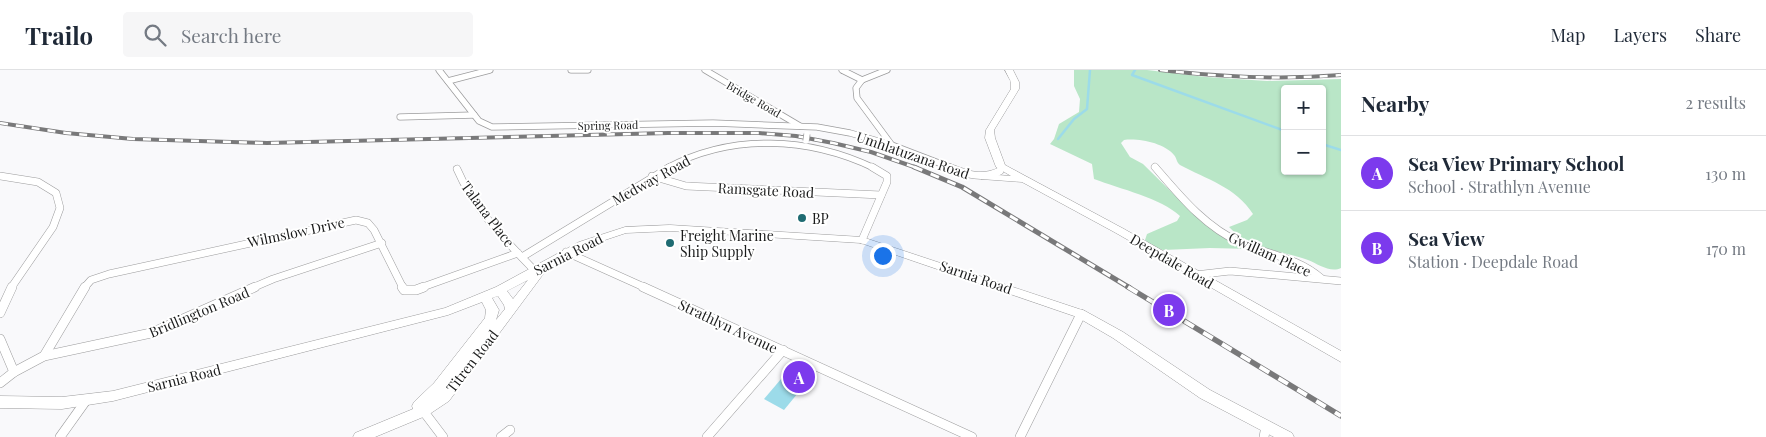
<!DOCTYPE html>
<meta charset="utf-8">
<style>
body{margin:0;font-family:"Playfair Display",serif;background:#f6f6f7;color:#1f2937}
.controls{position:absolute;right:15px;top:15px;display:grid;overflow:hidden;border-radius:5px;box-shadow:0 1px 4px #0004}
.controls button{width:45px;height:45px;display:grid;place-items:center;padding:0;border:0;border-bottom:1px solid #e0e1e3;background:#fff;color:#1f2937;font:25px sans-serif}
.you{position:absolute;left:882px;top:185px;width:18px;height:18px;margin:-12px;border:4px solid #fff;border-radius:50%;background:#1a73e8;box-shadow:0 0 0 8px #1a73e833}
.badge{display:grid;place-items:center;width:32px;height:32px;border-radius:50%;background:#7c3aed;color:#fff;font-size:16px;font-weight:700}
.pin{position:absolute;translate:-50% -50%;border:2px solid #fff;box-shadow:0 1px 5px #0006}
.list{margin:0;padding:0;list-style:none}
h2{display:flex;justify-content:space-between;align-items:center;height:65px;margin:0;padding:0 20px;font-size:21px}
h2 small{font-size:16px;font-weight:400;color:#747a83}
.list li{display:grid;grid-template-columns:32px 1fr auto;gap:15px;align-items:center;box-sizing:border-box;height:75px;padding:0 20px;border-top:1px solid #e0e1e3}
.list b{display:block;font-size:19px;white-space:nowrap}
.list p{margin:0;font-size:16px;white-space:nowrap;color:#747a83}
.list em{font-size:16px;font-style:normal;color:#747a83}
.icon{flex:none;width:28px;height:28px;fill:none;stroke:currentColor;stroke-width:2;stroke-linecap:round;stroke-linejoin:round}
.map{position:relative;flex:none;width:1341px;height:367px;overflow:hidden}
header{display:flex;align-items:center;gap:30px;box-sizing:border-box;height:70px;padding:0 25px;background:#fff;border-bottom:1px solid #e0e1e3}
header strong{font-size:24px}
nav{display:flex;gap:28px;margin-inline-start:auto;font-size:18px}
.search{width:350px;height:45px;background:#f6f6f7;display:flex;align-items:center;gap:12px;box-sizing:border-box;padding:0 18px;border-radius:5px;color:#747a83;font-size:19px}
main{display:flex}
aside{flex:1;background:#fff}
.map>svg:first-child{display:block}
</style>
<header>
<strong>Trailo</strong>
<div class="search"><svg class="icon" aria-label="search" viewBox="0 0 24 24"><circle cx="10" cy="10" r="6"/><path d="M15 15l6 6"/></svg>Search here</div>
<nav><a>Map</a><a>Layers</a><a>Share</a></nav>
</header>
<main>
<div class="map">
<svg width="1341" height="367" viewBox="0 0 1341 367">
<rect width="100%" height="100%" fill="#f9f9fb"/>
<path fill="#b9e6c7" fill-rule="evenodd" d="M1074 0H1147L1206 7 1267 11 1341 9V198C1330 203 1318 194 1308 190 1280 180 1250 180 1229 157L1247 150 1253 144C1236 117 1206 109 1180 95 1176 92 1177 88 1174 85 1164 73 1139 68 1124 70L1121 73 1130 87 1143 94 1203 153 1216 162 1252 179 1210 178 1163 180 1155 178 1145 170 1147 164 1177 151 1180 146C1161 128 1120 119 1094 109L1092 94 1050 74 1054 69 1059 54 1079 42 1080 29 1074 16ZM1285 19H1322V101H1285Z"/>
<polygon fill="#9cdbe9" points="787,302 807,312 784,340 764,329"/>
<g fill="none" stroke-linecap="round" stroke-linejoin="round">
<g stroke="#9cdbe9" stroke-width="2.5">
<polyline points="1135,0 1132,5 1285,61"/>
<polyline points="1058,69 1074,49 1087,39 1090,0"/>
<polyline points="1322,74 1341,80"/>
</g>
<g stroke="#9c9c9d" stroke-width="7">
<g id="street-far2">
<polyline points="439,0 479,51 492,57 713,53 817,57 850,63 892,75 952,98"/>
<polyline points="571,0 588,0"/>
<polyline points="705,0 800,56"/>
<polyline points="842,0 862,10"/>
<polyline points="887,0 862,10 856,18 857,28 891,74"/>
<polyline points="448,11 490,0"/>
<polyline points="400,47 474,45"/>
<path d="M667 98C732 63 809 67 874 98"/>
</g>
</g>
<g stroke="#9c9c9d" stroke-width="8">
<g id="street-far1">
<path d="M949 97C967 104 981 110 1000 101L1001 97"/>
<path d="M1155 97C1180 126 1205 157 1241 173 1268 185 1297 187 1321 208"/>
<path d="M457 99C474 139 505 170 535 201"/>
<polyline points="0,106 38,112 56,123 60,138 53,157 11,218"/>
<polyline points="652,106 686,116 881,125"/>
<polyline points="862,170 887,112 887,106 872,97"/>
<polyline points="566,182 646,218"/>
<polyline points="522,187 670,97"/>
<polyline points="1195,205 1230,201 1341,211"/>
<polyline points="84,218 91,210 109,204 356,150 368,153 374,160 403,218"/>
<polyline points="252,218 273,209 382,173"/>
<polyline points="420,218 518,183"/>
</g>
</g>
<g stroke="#9c9c9d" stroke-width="10">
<g id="street">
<polyline points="402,217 404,220 416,220 424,217"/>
<polyline points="643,217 972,367"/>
<polyline points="0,243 12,217"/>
<polyline points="0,269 14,302"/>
<polyline points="44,286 85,217"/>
<polyline points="0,313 14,302 44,286 151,263 255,217"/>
<polyline points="421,338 443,367"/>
<polyline points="60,367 85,332"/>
<polyline points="501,367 510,360"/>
<polyline points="707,367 783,280"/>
<polyline points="1020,367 1081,244"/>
<polyline points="1264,367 1266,356"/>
</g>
</g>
<g stroke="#9c9c9d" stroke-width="1">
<g id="secondary">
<polygon points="1005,0 1013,0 1019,12 1019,19 994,60 995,68 1005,95 1124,159 1341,281 1341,292 1116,163 1022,112 981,109 979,107 984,104 1011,106 996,97 985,68 986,60 1011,19 1011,12"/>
<path d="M670 155 862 167 1085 241 1123 262 1210 320 1292 363 1294 367H1274L1200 328 1113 268 1077 247 861 173 670 161 626 163 587 176 547 199 449 331 428 345 375 367H353L355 363 413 339 412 336 414 332 434 313 485 248 486 240 482 232 448 245 113 331 62 339 0 338V326L62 327 113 321 445 238 496 217 579 172 625 157ZM528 210 513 229 507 221ZM498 226 504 235 505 239 496 250 499 240 492 228Z"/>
</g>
</g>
<use href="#street-far2" stroke="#fff" stroke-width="5.5"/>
<use href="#street-far1" stroke="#fff" stroke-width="7"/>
<use href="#street" stroke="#fff" stroke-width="9"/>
<use href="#secondary" fill="#fff" fill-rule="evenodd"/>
<g stroke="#79797a" stroke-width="4">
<g id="rail-far2">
<path d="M1160 0C1220 7 1280 10 1341 5"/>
<polyline points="0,53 66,63 133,69 267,73 668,63 759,63 796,66 833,73 871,82 917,98"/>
</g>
</g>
<g stroke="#79797a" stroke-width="5">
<polyline id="rail-far1" points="914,97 962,117 1130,218"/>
</g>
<g stroke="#79797a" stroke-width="5.5">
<polyline id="rail" points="1128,217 1341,346"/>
</g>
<use href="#rail-far2" stroke="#fff" stroke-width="2.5" stroke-dasharray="8" stroke-linecap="butt"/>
<use href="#rail-far1" stroke="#fff" stroke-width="3" stroke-dasharray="9" stroke-linecap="butt"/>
<use href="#rail" stroke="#fff" stroke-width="4" stroke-dasharray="11" stroke-linecap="butt"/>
<g stroke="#9c9c9d" stroke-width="7" stroke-linecap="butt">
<polyline id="street-bridge" points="806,71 807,64"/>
</g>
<use href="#street-bridge" stroke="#fff" stroke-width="5.5"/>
</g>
<g fill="#1f6b72" stroke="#fff" stroke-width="2">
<circle cx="802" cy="148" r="5"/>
<circle cx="670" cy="173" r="5"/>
</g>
<g text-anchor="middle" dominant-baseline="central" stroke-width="4" stroke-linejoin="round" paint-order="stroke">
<g font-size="11" fill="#1a1b1b" stroke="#fff">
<text transform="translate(754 29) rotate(30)">Bridge Road</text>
<text transform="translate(608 55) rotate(-1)">Spring Road</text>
</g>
<g font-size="14" fill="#1a1b1b" stroke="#fff">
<text transform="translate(913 85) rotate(19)">Umhlatuzana Road</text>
<text transform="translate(651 110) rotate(-29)">Medway Road</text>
<text transform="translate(766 120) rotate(3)">Ramsgate Road</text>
<text transform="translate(488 144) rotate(53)">Talana Place</text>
<text transform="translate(296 162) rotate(-12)">Wilmslow Drive</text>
<text transform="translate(568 184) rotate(-27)">Sarnia Road</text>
<text transform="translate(1270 184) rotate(24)">Gwillam Place</text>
<text transform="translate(1172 191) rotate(30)">Deepdale Road</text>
<text transform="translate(976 207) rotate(19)">Sarnia Road</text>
<text transform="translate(199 242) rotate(-23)">Bridlington Road</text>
<text transform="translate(728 256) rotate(25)">Strathlyn Avenue</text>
<text transform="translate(472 291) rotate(-52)">Titren Road</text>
<text transform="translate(184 308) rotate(-14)">Sarnia Road</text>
</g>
<g font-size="14" fill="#1a1b1b" stroke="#fff" text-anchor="start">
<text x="812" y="148">BP</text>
<text x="680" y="165">Freight Marine<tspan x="680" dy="16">Ship Supply</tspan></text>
</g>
</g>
</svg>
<div class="controls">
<button>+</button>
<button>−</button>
</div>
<div class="you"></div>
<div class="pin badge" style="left:799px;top:307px">A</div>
<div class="pin badge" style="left:1169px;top:240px">B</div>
</div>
<aside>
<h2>Nearby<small>2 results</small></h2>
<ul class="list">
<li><span class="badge">A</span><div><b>Sea View Primary School</b><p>School · Strathlyn Avenue</p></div><em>130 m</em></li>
<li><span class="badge">B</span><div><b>Sea View</b><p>Station · Deepdale Road</p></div><em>170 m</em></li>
</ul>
</aside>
</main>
